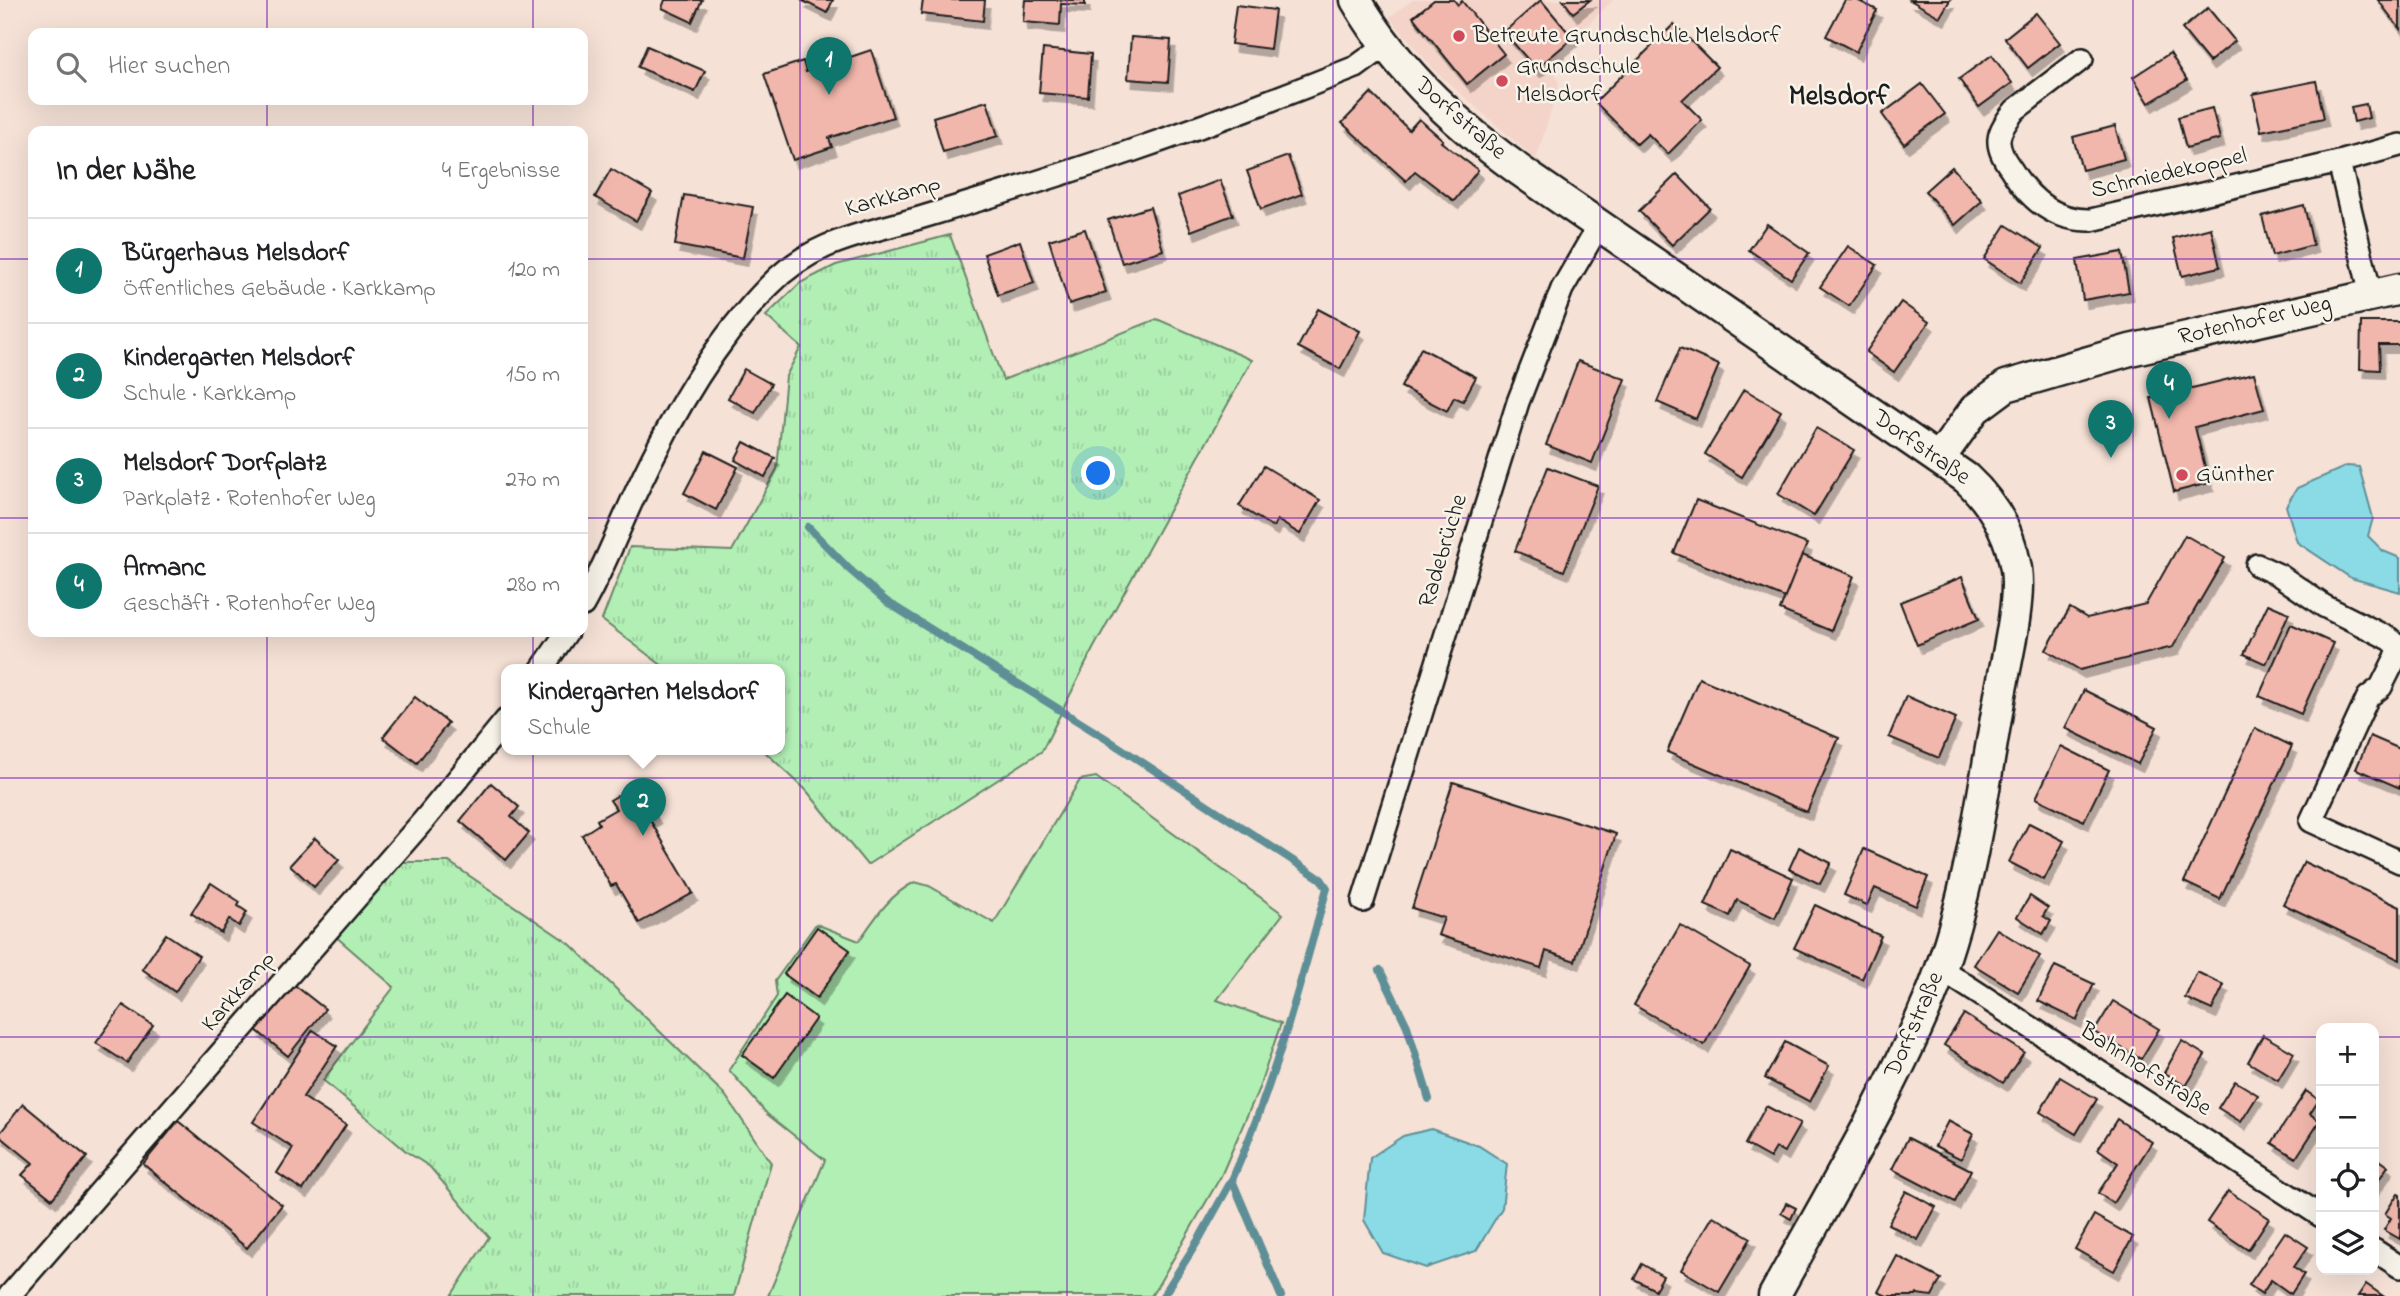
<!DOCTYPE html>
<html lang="de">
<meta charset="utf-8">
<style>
body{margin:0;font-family:"Indie Flower",sans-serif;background:#f6f6f6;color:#202124}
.controls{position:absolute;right:21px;bottom:21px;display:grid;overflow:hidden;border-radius:14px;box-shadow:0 7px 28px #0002}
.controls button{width:63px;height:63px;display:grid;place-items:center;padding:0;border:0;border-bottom:2px solid #e0e0e0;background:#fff;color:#202124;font:35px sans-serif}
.you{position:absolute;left:1099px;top:474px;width:24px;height:24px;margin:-18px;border:5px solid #fff;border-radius:50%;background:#1a73e8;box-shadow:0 0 0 10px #1a73e833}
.badge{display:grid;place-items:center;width:46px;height:46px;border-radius:50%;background:#0f766e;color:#fff;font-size:23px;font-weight:700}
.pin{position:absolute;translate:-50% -58px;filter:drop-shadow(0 2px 4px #0008)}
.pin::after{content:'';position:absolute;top:37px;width:24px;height:21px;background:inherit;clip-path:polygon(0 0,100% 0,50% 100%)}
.popup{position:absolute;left:501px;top:664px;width:284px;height:91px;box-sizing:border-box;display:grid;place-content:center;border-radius:14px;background:#fff;filter:drop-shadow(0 2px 5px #0005);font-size:23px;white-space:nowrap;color:#757577}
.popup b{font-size:26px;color:#202124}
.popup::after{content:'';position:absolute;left:50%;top:100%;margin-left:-14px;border:14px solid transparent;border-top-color:#fff}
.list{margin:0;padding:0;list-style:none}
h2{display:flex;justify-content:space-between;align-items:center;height:91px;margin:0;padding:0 28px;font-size:30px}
h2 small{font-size:23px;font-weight:400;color:#757577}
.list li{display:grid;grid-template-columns:46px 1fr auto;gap:21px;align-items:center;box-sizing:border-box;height:105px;padding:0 28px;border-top:2px solid #e0e0e0}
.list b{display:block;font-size:26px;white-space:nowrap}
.list p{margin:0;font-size:23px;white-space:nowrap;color:#757577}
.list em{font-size:23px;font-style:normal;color:#757577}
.icon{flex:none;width:38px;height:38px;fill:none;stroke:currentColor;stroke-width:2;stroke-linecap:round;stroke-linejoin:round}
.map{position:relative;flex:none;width:2400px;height:1296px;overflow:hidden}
.search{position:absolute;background:#fff;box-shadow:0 7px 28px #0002;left:28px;top:28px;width:560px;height:77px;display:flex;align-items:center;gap:18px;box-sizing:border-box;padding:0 24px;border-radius:14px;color:#757577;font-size:26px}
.panel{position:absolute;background:#fff;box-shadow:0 7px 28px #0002;left:28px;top:126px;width:560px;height:511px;border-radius:14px}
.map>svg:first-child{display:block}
</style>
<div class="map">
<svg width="2400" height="1296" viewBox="0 0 2400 1296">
<defs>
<pattern id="grass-tufts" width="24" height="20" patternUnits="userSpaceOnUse" patternTransform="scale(1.75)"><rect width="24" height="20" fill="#b2efb5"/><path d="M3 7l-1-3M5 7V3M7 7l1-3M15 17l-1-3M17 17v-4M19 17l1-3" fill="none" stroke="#98cc9b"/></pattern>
<filter id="shadow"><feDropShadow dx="4.5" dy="8" stdDeviation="0" flood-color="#0004"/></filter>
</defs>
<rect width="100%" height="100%" fill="#f5e1d6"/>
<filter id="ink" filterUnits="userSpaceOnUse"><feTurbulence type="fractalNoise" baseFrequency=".0143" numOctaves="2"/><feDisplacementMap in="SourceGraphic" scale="14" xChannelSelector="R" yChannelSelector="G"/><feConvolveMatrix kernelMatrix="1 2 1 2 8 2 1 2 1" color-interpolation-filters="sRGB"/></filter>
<g filter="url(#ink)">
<polygon fill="#f4d4c9" points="1413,0 1613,0 1564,48 1557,57 1554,68 1559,85 1536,160 1435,71 1389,17"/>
<g fill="url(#grass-tufts)" stroke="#678668" stroke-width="2">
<polygon points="950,235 1003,380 1157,319 1252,360 1093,649 1042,751 867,865 806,790 763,750 780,750 780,670 668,670 602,620 630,547 732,551 777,469 786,376 801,347 766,316 800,283 836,265"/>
<polygon points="400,862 449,862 570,944 725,1095 771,1163 734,1296 451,1296 489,1237 430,1167 407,1152 323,1080 394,987 334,935"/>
</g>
<path fill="#b2efb5" stroke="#678668" stroke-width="2" d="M1096 777 1283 914 1217 1000 1281 1023 1259 1088 1221 1176 1157 1287 1151 1296H768L825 1160 767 1114 729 1070 777 996 775 981 816 924 859 941C875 918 890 894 915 882L929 886 994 923 1080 780Z"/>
<g fill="#8bdbe7" stroke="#5f8f96" stroke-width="2">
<polygon points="2347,466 2359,467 2373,518 2368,536 2383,551 2400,558 2400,592 2351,578 2297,542 2286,506 2297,488"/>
<polygon points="1431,1129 1479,1146 1507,1164 1502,1208 1476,1251 1426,1268 1383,1253 1364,1220 1370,1158 1403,1136"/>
</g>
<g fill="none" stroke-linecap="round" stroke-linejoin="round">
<g stroke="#5f8f96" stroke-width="8">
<path d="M808 527 850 570 887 602 1105 738 1321 879 1327 888C1299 987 1274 1085 1232 1180L1281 1296"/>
<polyline points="1380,970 1407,1026 1429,1099"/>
<polyline points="1163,1296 1199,1239 1232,1180"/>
</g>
</g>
<g fill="#f1b7ac" stroke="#1c1c1c" stroke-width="2" filter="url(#shadow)">
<polygon points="665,0 702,0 692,22 662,8"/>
<polygon points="801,0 833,0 827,13"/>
<polygon points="923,0 985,0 983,21 921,14"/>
<polygon points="1025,0 1085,0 1085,5 1061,4 1060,25 1023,22"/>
<polygon points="1434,0 1454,0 1458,5 1462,1 1504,54 1467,84 1413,17"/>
<polygon points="1541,0 1573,38 1536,69 1504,32"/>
<polygon points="1563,0 1590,0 1573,13"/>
<polygon points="1845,0 1857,0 1877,10 1856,52 1826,36"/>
<polygon points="1910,0 1950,0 1940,17"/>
<polygon points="2378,0 2400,0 2400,29"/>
<polygon points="1236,5 1275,10 1270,49 1231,44"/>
<polygon points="2208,8 2235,41 2209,62 2182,29"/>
<polygon points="2036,13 2060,43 2028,68 2005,38"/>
<polygon points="1674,24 1717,67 1682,100 1702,120 1668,154 1648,134 1637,144 1595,102"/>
<polygon points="1131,37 1171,40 1168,82 1128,79"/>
<polygon points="647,46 705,71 695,92 638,67"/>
<polygon points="1043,49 1091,54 1088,97 1039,93"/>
<polygon points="871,50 893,117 829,138 832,147 793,160 764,74 803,61 806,72"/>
<polygon points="2170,53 2187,80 2149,103 2133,77"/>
<polygon points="1992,55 2012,83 1979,107 1959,79"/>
<polygon points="2316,81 2324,118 2261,131 2253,94"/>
<polygon points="1922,84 1945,114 1904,144 1882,114"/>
<polygon points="1371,93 1409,130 1419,119 1443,140 1441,142 1478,170 1454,201 1415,171 1406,181 1342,123"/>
<polygon points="987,101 998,136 943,152 933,117"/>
<polygon points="2366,104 2369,118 2354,122 2351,107"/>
<polygon points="2212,108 2220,139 2186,148 2178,117"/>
<polygon points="2115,126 2124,159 2082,170 2073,137"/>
<polygon points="1288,156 1302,194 1261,209 1247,171"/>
<polygon points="1952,167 1982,201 1955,225 1925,191"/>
<polygon points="611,169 652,193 636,221 595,197"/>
<polygon points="1677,174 1710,208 1672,245 1639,211"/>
<polygon points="1220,180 1233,215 1191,231 1178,196"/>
<polygon points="684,195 753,207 743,258 675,245"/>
<polygon points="2304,205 2313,245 2272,256 2262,216"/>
<polygon points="1150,207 1163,250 1122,263 1108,220"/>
<polygon points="1767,224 1809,253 1791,279 1749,250"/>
<polygon points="2006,225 2043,248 2020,283 1984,259"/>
<polygon points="2211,228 2220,267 2182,276 2173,238"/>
<polygon points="1085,229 1106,292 1069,304 1049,240"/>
<polygon points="1020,241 1034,283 998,295 984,254"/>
<polygon points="1848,246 1877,265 1849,306 1820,287"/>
<polygon points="2122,252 2129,292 2083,300 2077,260"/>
<polygon points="1901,302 1929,322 1894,372 1866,352"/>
<polygon points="1318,309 1360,331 1340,369 1298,347"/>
<polygon points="2361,322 2400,322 2400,345 2379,345 2380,370 2360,369"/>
<polygon points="1421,348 1476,377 1463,401 1454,397 1447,411 1401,387"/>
<polygon points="1680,348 1719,365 1696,419 1657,402"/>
<polygon points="1578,361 1625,379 1592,463 1546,445"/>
<polygon points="744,369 771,384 755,413 728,398"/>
<polygon points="2254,373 2264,409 2195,427 2209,483 2174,492 2151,398"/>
<polygon points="1744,389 1781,411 1742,477 1705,454"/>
<polygon points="1816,428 1854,450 1814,516 1778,494"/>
<polygon points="744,442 775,458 765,477 735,460"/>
<polygon points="706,451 738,467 716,510 684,493"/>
<polygon points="1264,466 1320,500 1300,534 1277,520 1273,527 1239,506"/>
<polygon points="1548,467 1598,486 1564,571 1515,551"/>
<polygon points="1696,500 1807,544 1785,598 1674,553"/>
<polygon points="2185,535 2225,558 2173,647 2080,670 2046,650 2070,608 2087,618 2146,604"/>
<polygon points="1802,555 1854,576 1831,631 1780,610"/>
<polygon points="1962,577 1979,619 1917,645 1900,602"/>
<polygon points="2268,604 2289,613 2266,664 2244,654"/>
<polygon points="2291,624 2333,643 2301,714 2259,696"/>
<polygon points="1699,678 1839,738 1807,812 1667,752"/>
<polygon points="2084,690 2157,727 2138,764 2065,728"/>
<polygon points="1906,696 1956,718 1939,758 1889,737"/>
<polygon points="415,697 448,723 417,763 383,737"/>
<polygon points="2255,728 2292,746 2220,899 2184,882"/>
<polygon points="2370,736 2400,749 2400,788 2356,769"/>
<polygon points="2061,746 2109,770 2084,821 2036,798"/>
<polygon points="646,779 654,792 645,797 656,816 650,820 693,893 639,923 616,884 611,886 582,835 599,824 597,820 616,809 610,800"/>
<polygon points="1453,782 1616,834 1575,961 1546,951 1541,968 1438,935 1444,918 1412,908"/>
<polygon points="491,783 519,807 511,817 529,833 506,860 460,821"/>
<polygon points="2029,823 2064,841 2044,880 2009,862"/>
<polygon points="315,838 339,860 314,887 290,865"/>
<polygon points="1799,847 1831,863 1820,884 1789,869"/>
<polygon points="1730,849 1793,878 1775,918 1737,900 1730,916 1705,905"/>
<polygon points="1864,849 1928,877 1916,906 1875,888 1867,905 1844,895"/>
<polygon points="2304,862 2400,907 2400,960 2283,904"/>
<polygon points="211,883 240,902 238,906 247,912 239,926 229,919 221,933 191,913"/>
<polygon points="2030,896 2048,908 2043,916 2051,921 2043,934 2017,917"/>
<polygon points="1815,905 1881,936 1862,979 1794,948"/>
<polygon points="1680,925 1750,966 1704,1045 1634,1005"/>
<polygon points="817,927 850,950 817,998 784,974"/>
<polygon points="1997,929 2040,956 2018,992 1974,965"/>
<polygon points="166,934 199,956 175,992 142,969"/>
<polygon points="2055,966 2094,984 2077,1020 2038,1001"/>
<polygon points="2197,972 2224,985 2212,1010 2185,998"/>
<polygon points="292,983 325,1009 288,1056 256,1030"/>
<polygon points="785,995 816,1018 774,1078 742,1055"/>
<polygon points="2113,1001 2159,1029 2141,1059 2094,1032"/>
<polygon points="123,1005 153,1025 127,1063 96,1043"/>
<polygon points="1964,1014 2024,1052 2003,1083 1944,1045"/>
<polygon points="313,1030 337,1046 303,1097 346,1125 303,1190 277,1173 293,1148 253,1122"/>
<polygon points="2263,1035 2294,1053 2278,1080 2248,1062"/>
<polygon points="2182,1041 2205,1055 2186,1086 2164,1073"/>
<polygon points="1785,1042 1829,1066 1810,1102 1765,1078"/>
<polygon points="2060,1077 2097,1099 2076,1134 2040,1112"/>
<polygon points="2235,1081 2258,1095 2241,1122 2218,1108"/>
<polygon points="2306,1091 2319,1100 2310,1114 2320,1121 2296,1158 2272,1143"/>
<polygon points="23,1104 87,1157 52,1199 22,1175 33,1163 0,1136 0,1133"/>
<polygon points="1766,1106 1800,1124 1784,1152 1776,1148 1770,1158 1745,1144"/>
<polygon points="2117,1119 2152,1142 2113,1203 2098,1193 2118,1163 2098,1149"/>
<polygon points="178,1121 282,1205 247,1248 143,1164"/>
<polygon points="1948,1121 1973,1134 1961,1159 1935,1146"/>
<polygon points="1908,1138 1971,1170 1955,1202 1892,1169"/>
<polygon points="2374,1156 2388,1166 2374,1187"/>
<polygon points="1906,1191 1936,1207 1918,1240 1888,1224"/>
<polygon points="2228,1191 2269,1218 2248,1250 2207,1222"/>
<polygon points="2398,1193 2400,1194 2400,1239 2384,1230 2391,1218 2385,1214"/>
<polygon points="1786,1203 1796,1208 1791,1219 1781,1213"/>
<polygon points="2094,1215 2133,1237 2114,1271 2075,1249"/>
<polygon points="1713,1216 1751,1238 1719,1292 1681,1270"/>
<polygon points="2285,1232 2308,1247 2294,1267 2304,1274 2291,1294 2271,1280 2262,1294 2249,1285"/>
<polygon points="1897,1256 1941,1279 1932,1296 1917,1294 1916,1296 1887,1296 1878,1292"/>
<polygon points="1642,1264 1663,1276 1655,1290 1634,1279"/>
<polygon points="2366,1284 2383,1296 2358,1296"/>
</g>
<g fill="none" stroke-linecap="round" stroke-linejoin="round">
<g stroke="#1c1c1c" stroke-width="26">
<g id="street">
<path d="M2082 59 2015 110C2009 118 2000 128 1999 139 1998 150 2005 161 2011 169 2029 199 2054 221 2091 220L2339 162 2400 145"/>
<polyline points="2339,162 2371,295"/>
<polyline points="2257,565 2279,575 2324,606 2390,639 2397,645 2398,653 2381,687 2368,697 2311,821 2400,862"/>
<path d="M583 605C604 568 619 528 637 490 670 419 714 342 769 286 814 239 866 234 926 216 993 196 1061 175 1128 152 1204 126 1281 97 1356 67L1386 45"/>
<polyline points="541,670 567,632"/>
<polyline points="1363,901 1518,402 1562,289 1599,225"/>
<polyline points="1941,969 2321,1216"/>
<polyline points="2374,1250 2400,1267"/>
<polyline points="9,1296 424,820 506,720"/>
</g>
</g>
<g stroke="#1c1c1c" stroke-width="35">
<g id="secondary">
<path d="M1356 0C1399 74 1463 131 1532 179L1966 478C1993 503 2010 532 2016 569 2021 602 2006 661 2000 695 1982 797 1969 904 1929 1000 1886 1102 1827 1199 1774 1296"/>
<polyline points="1939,459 1975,409 2006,386 2130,350 2400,289"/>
</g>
</g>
<use href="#street" stroke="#f7f3e8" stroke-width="21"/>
<use href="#secondary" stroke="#f7f3e8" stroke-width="30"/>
</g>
</g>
<path fill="none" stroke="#7b2cbf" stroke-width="2" stroke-opacity="0.55" d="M267 0V33M533 0V33M800 0V1296M1067 0V1296M1333 0V1296M1600 0V1296M1867 0V1296M2133 0V1296M267 100V131M533 100V131M0 259H33M583 259H2400M0 518H33M583 518H2400M267 632V1296M533 632V1296M0 778H2400M0 1037H2321M2374 1037H2400"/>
<g fill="#d1495b" stroke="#f7f3e8" stroke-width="2.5">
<circle cx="1459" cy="36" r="7"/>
<circle cx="1502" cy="81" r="7"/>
<circle cx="2182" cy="475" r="7"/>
</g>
<g text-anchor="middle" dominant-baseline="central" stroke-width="5" stroke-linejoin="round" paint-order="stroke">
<g font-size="24" fill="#1c1c1c" stroke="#f7f3e8" text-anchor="start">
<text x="1473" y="36">Betreute Grundschule Melsdorf</text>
<text x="1516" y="67">Grundschule<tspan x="1516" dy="28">Melsdorf</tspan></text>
<text x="2196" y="475">Günther</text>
</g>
<g font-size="24" fill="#1c1c1c" stroke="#f7f3e8">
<text transform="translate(1460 119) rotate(41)">Dorfstraße</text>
<text transform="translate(2169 174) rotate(-13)">Schmiedekoppel</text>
<text transform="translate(893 197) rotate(-16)">Karkkamp</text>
<text transform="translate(2255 321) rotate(-13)">Rotenhofer Weg</text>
<text transform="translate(1921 448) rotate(35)">Dorfstraße</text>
<text transform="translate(1444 551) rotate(-73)">Radebrüche</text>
<text transform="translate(239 992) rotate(-49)">Karkkamp</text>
<text transform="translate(1915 1025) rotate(-66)">Dorfstraße</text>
<text transform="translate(2145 1070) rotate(33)">Bahnhofstraße</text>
</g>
<g font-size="28" font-weight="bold" fill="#1c1c1c" stroke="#f7f3e8">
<text x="1839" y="97">Melsdorf</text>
</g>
</g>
</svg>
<div class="controls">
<button>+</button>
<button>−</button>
<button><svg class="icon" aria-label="locate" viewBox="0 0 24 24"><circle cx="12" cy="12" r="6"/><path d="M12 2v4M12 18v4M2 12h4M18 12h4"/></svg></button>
<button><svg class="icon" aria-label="layers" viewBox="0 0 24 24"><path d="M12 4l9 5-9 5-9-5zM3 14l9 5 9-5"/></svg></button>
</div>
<div class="you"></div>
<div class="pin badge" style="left:829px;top:95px">1</div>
<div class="pin badge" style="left:643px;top:836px">2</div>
<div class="popup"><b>Kindergarten Melsdorf</b>Schule</div>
<div class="pin badge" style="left:2111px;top:458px">3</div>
<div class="pin badge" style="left:2169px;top:419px">4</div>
<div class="search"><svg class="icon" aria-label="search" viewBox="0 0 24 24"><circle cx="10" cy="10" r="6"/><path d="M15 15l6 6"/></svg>Hier suchen</div>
<section class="panel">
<h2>In der Nähe<small>4 Ergebnisse</small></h2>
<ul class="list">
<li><span class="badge">1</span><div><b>Bürgerhaus Melsdorf</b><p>Öffentliches Gebäude · Karkkamp</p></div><em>120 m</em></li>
<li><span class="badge">2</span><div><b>Kindergarten Melsdorf</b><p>Schule · Karkkamp</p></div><em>150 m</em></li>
<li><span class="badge">3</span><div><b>Melsdorf Dorfplatz</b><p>Parkplatz · Rotenhofer Weg</p></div><em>270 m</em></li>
<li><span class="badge">4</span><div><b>Armanc</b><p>Geschäft · Rotenhofer Weg</p></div><em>280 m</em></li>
</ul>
</section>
</div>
